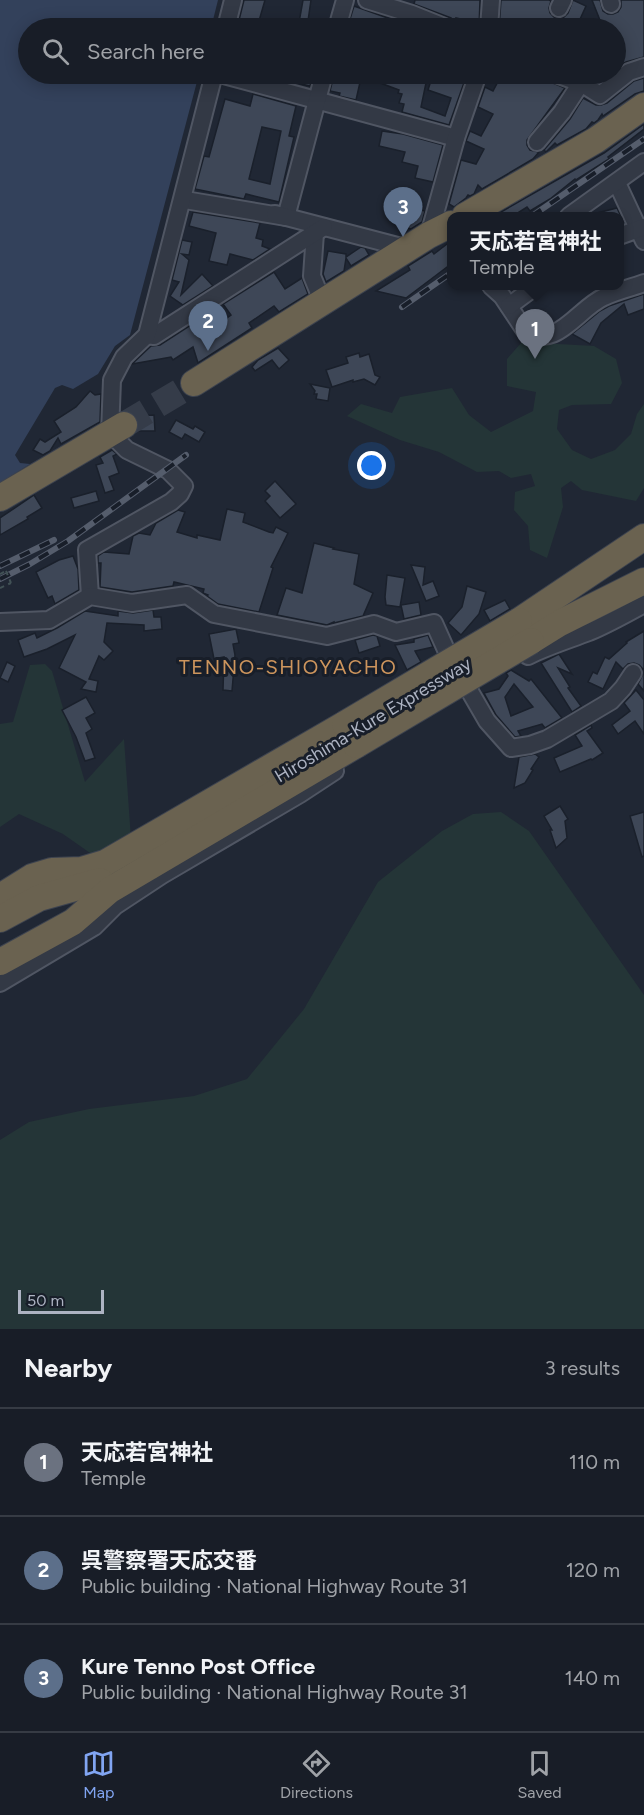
<!DOCTYPE html>
<meta charset="utf-8">
<style>
body{margin:0;font-family:Figtree,"Noto Sans JP",sans-serif;background:#21262f;color:#f1f3f6}
.scale{position:absolute;left:18px;bottom:15px;width:86px;box-sizing:border-box;padding-left:6px;border:3px solid #adb3c2;border-top:0;font-size:16px;line-height:21px;white-space:nowrap;color:#adb3c2;-webkit-text-stroke:4px #181e29;paint-order:stroke}
.you{position:absolute;left:372px;top:466px;width:21px;height:21px;margin:-15px;border:4px solid #fff;border-radius:50%;background:#1a73e8;box-shadow:0 0 0 9px #1a73e833}
.badge{display:grid;place-items:center;width:39px;height:39px;border-radius:50%;background:#81a5f2;color:#fff;font-size:20px;font-weight:700}
.pin{position:absolute;translate:-50% -50px;filter:drop-shadow(0 2px 3px #0008)}
.pin::after{content:'';position:absolute;top:32px;width:21px;height:18px;background:inherit;clip-path:polygon(0 0,100% 0,50% 100%)}
.popup{position:absolute;left:447px;top:212px;width:177px;height:78px;box-sizing:border-box;display:grid;place-content:center;border-radius:12px;background:#181d27;filter:drop-shadow(0 2px 4px #0005);font-size:20px;white-space:nowrap;color:#9fa2a7}
.popup b{font-size:22px;color:#f1f3f6}
.popup::after{content:'';position:absolute;left:50%;top:100%;margin-left:-12px;border:12px solid transparent;border-top-color:#181d27}
.list{margin:0;padding:0;list-style:none}
h2{display:flex;justify-content:space-between;align-items:center;height:78px;margin:0;padding:0 24px;font-size:26px}
h2 small{font-size:20px;font-weight:400;color:#9fa2a7}
.list li{display:grid;grid-template-columns:39px 1fr auto;gap:18px;align-items:center;box-sizing:border-box;height:108px;padding:0 24px;border-top:2px solid #363b44}
.list b{display:block;font-size:22px;white-space:nowrap}
.list p{margin:0;font-size:20px;white-space:nowrap;color:#9fa2a7}
.list em{font-size:20px;font-style:normal;color:#9fa2a7}
.icon{flex:none;width:33px;height:33px;fill:none;stroke:currentColor;stroke-width:2;stroke-linecap:round;stroke-linejoin:round}
.map{position:relative;flex:none;width:644px;height:1329px;overflow:hidden}
.search{position:absolute;background:#181d27;box-shadow:0 3px 15px #0003;left:18px;right:18px;top:18px;height:66px;display:flex;align-items:center;gap:15px;box-sizing:border-box;padding:0 21px;border-radius:33px;color:#9fa2a7;font-size:22px}
.sheet{height:402px;background:#181d27}
nav{display:flex;justify-content:space-around;align-items:center;box-sizing:border-box;height:84px;border-top:2px solid #363b44;background:#181d27;font-size:16px;color:#9fa2a7}
nav a{display:grid;justify-items:center;gap:3px}
nav .on{color:#81a5f2}
.map>svg:first-child{display:block}
</style>
<div class="map">
<svg width="644" height="1329" viewBox="0 0 644 1329">
<rect width="100%" height="100%" fill="#202734"/>
<g fill="#243537">
<polygon points="522,342 594,346 616,359 622,383 611,404 572,405 559,410 557,429 572,450 591,459 615,450 631,434 637,414 644,404 644,488 636,501 582,490 571,481 561,488 563,507 547,558 530,550 528,526 514,510 515,492 535,486 531,474 511,478 499,471 477,472 439,452 400,440 347,416 361,404 392,413 400,397 452,388 469,415 491,432 533,411 536,392 507,386 507,359"/>
<polygon points="45,664 52,671 85,782 124,739 131,839 93,855 63,834 19,814 0,827 0,724 13,722 30,665"/>
<polygon points="501,812 529,831 644,995 644,1329 0,1329 0,1140 29,1122 89,1109 194,1096 247,1079 304,1009 378,882 442,831 473,814"/>
</g>
<polygon fill="#33415b" points="0,0 218,0 211,28 28,28 28,74 199,74 130,335 115,346 98,374 73,389 62,385 55,388 15,455 20,463 30,464 0,483"/>
<g fill="#3e4757" stroke="#1a202b" stroke-width="1.5" fill-rule="evenodd">
<polygon points="244,0 265,0 257,28 237,28"/>
<polygon points="303,0 311,0 307,28 298,28"/>
<polygon points="415,0 480,0 479,28 472,28 474,22 456,18 456,22 451,18 414,4"/>
<polygon points="501,0 549,0 551,1 549,8 550,13 554,17 559,18 564,17 568,13 573,0 586,6 576,28 499,28"/>
<polygon points="592,0 600,0 603,11 608,14 613,14 618,12 621,7 621,0 644,0 644,57 626,62 615,68 615,28 603,28"/>
<polygon points="354,6 413,27 413,28 362,28 364,25 350,19"/>
<polygon points="271,74 313,74 310,86 271,77"/>
<polygon points="334,74 342,74 361,78 356,100 339,96 340,93 330,91"/>
<polygon points="378,74 403,74 426,83 421,107 445,116 451,98 428,90 433,74 456,74 456,76 465,80 449,125 402,112 404,104 399,103 402,94 398,93 399,90 375,81"/>
<polygon points="502,74 546,74 548,81 565,88 527,140 527,145 530,150 539,152 533,159 482,189 478,185 474,194 470,196 468,195 466,198 454,207 449,204 461,160 476,164 484,149 466,141 470,131 481,136 493,114 478,107 485,87 493,91"/>
<polygon points="644,78 644,91 635,94 603,116 602,114 598,120 594,123 592,122 586,129 557,145 555,143 546,152 544,150 570,119 583,98 596,105 601,105 607,103 634,81"/>
<path d="M253 94 296 106 289 136 294 137 279 202 246 194 244 199 195 189 204 156 209 157 225 99 250 106ZM262 127 281 131 270 184 249 179Z"/>
<polygon points="644,124 644,129 608,157 609,159 576,180 575,179 550,199 530,211 527,207 513,216 494,216 604,153"/>
<polygon points="382,131 403,134 443,145 433,182 415,178 418,166 402,162 405,152 379,146"/>
<polygon points="407,207 425,211 422,222 411,229 402,226"/>
<polygon points="617,208 624,223 619,225 619,216 598,216 597,213"/>
<polygon points="193,212 260,223 256,238 263,240 262,246 270,249 253,260 230,254 227,265 209,261 216,233 189,226"/>
<polygon points="182,240 192,242 189,255 182,254 189,260 181,295 202,274 213,286 183,305 170,296 179,282 172,280"/>
<polygon points="451,241 451,264 406,298 376,291 410,270 408,266 432,251 434,254"/>
<polygon points="361,247 365,248 369,255 351,266 346,258 344,271 326,282 323,274 328,251 346,254 346,257"/>
<polygon points="274,272 285,289 302,278 308,294 279,312 274,306 249,323 252,328 198,363 193,347 173,360 171,357 132,364 151,346 160,345 200,319 205,333 231,315 223,304"/>
<polygon points="644,294 644,309 628,315 624,304 601,323 590,344 572,334 600,311 609,306"/>
<polygon points="278,348 289,360 279,369 272,360 255,371 252,367 258,360"/>
<polygon points="359,353 360,357 369,354 375,375 380,377 375,385 364,379 353,382 353,380 332,387 326,370 348,363 346,357"/>
<polygon points="310,384 330,388 328,401 316,399 317,394 314,394 315,391"/>
<polygon points="90,391 95,395 101,394 100,422 61,444 58,438 50,451 43,455 33,450 40,439 45,442 61,432 54,421 76,407"/>
<polygon points="154,415 155,431 138,431 137,416"/>
<polygon points="176,420 193,429 195,426 205,432 199,442 185,434 182,439 169,432"/>
<polygon points="112,450 117,454 113,456 119,473 109,477 114,490 105,493 96,465 103,463 100,457"/>
<polygon points="275,481 296,504 280,518 265,501 270,496 265,491"/>
<polygon points="96,491 99,501 74,508 71,498"/>
<polygon points="34,495 42,508 27,517 28,519 0,535 0,518"/>
<polygon points="227,509 245,513 243,522 269,532 273,533 276,527 288,533 271,567 273,568 259,612 218,604 207,596 208,595 203,593 204,589 174,582 173,586 132,592 100,587 101,563 98,563 98,556 104,552 129,554 133,536 139,533 150,535 156,523 178,510 185,512 177,532 197,538 197,535 220,540"/>
<polygon points="314,543 334,548 333,549 359,554 354,584 373,593 363,616 334,623 334,622 327,625 277,615 286,588 302,593"/>
<polygon points="73,556 78,569 79,590 55,604 52,596 48,598 36,572 59,560"/>
<polygon points="411,565 425,567 423,585 433,581 439,596 426,601"/>
<polygon points="387,575 405,578 400,607 386,605 385,597"/>
<polygon points="467,586 486,592 479,614 461,635 448,623 462,607"/>
<polygon points="505,600 510,609 490,621 484,610"/>
<polygon points="419,602 421,615 404,619 401,605"/>
<polygon points="153,610 154,617 161,617 162,629 144,631 144,625 107,623 104,642 113,651 104,660 99,656 89,679 98,681 96,692 81,689 86,682 59,668 75,635 47,649 24,657 18,640 35,633 37,638 57,628 85,611 118,616 118,611 133,613"/>
<polygon points="236,629 239,643 233,644 235,655 232,691 223,690 224,657 214,659 209,634"/>
<polygon points="644,631 644,691 638,684 643,674 643,669 639,665 634,663 628,664 623,669 616,662 603,689 588,682 593,672 597,674 605,657 609,659 627,643 626,642"/>
<polygon points="373,635 377,636 380,646 359,653 355,640"/>
<polygon points="428,635 433,647 415,651 421,662 407,670 395,645 414,642 414,639"/>
<polygon points="559,654 572,674 558,668 570,687 568,688 581,706 572,712 541,663"/>
<polygon points="7,662 15,666 8,682 0,678"/>
<path d="M511 670 529 681 531 679 562 718 545 728 542 724 518 731 521 736 515 737 496 715 484 693 499 689 508 676 506 673ZM514 684 533 707 511 716 505 697Z"/>
<polygon points="636,690 644,700 644,734 635,721 618,734 612,725 630,711 624,703"/>
<polygon points="86,697 95,713 86,718 92,729 86,733 95,758 85,761 76,737 62,710"/>
<polygon points="591,725 592,728 587,731 603,753 592,760 591,759 560,772 554,758 582,746 575,735"/>
<polygon points="535,754 539,757 531,769 533,770 525,783 514,788 519,757"/>
<polygon points="560,806 568,819 565,821 567,838 556,848 550,830 552,830 544,816"/>
<polygon points="644,812 644,856 642,857 630,816"/>
</g>
<g fill="none" stroke-linecap="round" stroke-linejoin="round">
<polyline stroke="#353c49" stroke-width="26" stroke-dasharray="26 13" stroke-linecap="butt" points="124,425 194,383"/>
<g stroke="#505663" stroke-width="20">
<g id="minor">
<polyline points="367,0 412,14 447,28"/>
<polyline points="610,0 611,4"/>
<polyline points="559,8 563,0"/>
<polyline points="226,28 233,0"/>
<polyline points="337,28 345,0"/>
<polyline points="489,28 491,0"/>
<polyline points="220,74 456,138"/>
<polyline points="556,74 581,83"/>
<polyline points="537,142 562,112 581,83 600,95 629,72 644,67"/>
<polyline points="617,183 644,241"/>
<polyline points="185,200 286,217 324,74"/>
<polyline points="275,214 409,249"/>
<polyline points="569,216 644,162"/>
<polyline points="315,233 312,276 323,303"/>
<polyline points="429,235 456,138 478,74"/>
<polyline points="619,236 644,227"/>
<path d="M491 286 502 296 524 329C555 353 578 308 604 297 616 291 631 288 644 283"/>
<polyline points="509,306 536,286"/>
<polyline points="147,335 154,336 324,227"/>
<polyline points="90,596 87,550 171,502 180,494 184,486 168,470 127,450 110,433 112,380 124,357 147,335 214,74"/>
<polyline points="0,622 49,620 90,596 132,603 187,595 214,614 327,636 374,624 396,632 434,623 447,652 487,721 511,748 530,745 547,739 611,701 623,688 633,673"/>
<path d="M528 656C548 646 568 640 589 632 608 624 626 614 644 604"/>
<polyline points="0,983 94,927 115,906 162,875 300,794 335,771"/>
</g>
</g>
<g stroke="#3d434f" stroke-width="28">
<g id="highway">
<polyline points="465,216 596,140 644,106"/>
<polyline points="194,383 429,235 451,224"/>
<polyline points="0,498 124,425"/>
<polyline points="519,621 644,537"/>
<polyline points="531,641 560,623 644,581"/>
<polyline points="0,897 32,877 52,871 82,870 105,863 345,724"/>
<polyline points="0,919 39,898 100,881"/>
<polyline points="0,962 73,922 110,890 356,745"/>
</g>
</g>
<g stroke="#415155" stroke-width="2" stroke-dasharray="4.5 4.5" stroke-linecap="butt">
<polyline points="0,574 6,571"/>
<polyline points="0,588 11,583"/>
</g>
<use href="#minor" stroke="#333945" stroke-width="16"/>
<use href="#highway" stroke="#6a6250" stroke-width="26"/>
<g stroke="#555d6c" stroke-width="6">
<g id="rail">
<polyline points="532,216 644,139"/>
<polyline points="402,307 451,273"/>
<polyline points="0,566 54,540"/>
<polyline points="0,579 30,564 68,541 186,455"/>
</g>
</g>
<use href="#rail" stroke="#181e29" stroke-width="4" stroke-dasharray="11" stroke-linecap="butt"/>
<g stroke="#3d434f" stroke-width="28" stroke-linecap="butt">
<g id="highway-bridge">
<polyline points="345,724 519,621"/>
<polyline points="356,745 531,641"/>
</g>
</g>
<polyline stroke="#415155" stroke-width="2" stroke-dasharray="4.5 4.5" stroke-linecap="butt" points="6,571 11,583"/>
<use href="#highway-bridge" stroke="#6a6250" stroke-width="26"/>
</g>
<g text-anchor="middle" dominant-baseline="central" stroke-width="6" stroke-linejoin="round" paint-order="stroke">
<g font-size="18" fill="#adb3c2" stroke="#181e29">
<text transform="translate(373 720) rotate(-31)">Hiroshima-Kure Expressway</text>
</g>
<g font-size="20" letter-spacing="1.5" fill="#cd955d" stroke="#181e29">
<text x="288" y="667">TENNO-SHIOYACHO</text>
</g>
</g>
</svg>
<div class="scale">50 m</div>
<div class="you"></div>
<div class="pin badge" style="left:535px;top:359px;background:#6b7280">1</div>
<div class="popup"><b>天応若宮神社</b>Temple</div>
<div class="pin badge" style="left:208px;top:351px;background:#5c6f8a">2</div>
<div class="pin badge" style="left:403px;top:237px;background:#5c6f8a">3</div>
<div class="search"><svg class="icon" aria-label="search" viewBox="0 0 24 24"><circle cx="10" cy="10" r="6"/><path d="M15 15l6 6"/></svg>Search here</div>
</div>
<section class="sheet">
<h2>Nearby<small>3 results</small></h2>
<ul class="list">
<li><span class="badge" style="background:#6b7280">1</span><div><b>天応若宮神社</b><p>Temple</p></div><em>110 m</em></li>
<li><span class="badge" style="background:#5c6f8a">2</span><div><b>呉警察署天応交番</b><p>Public building · National Highway Route 31</p></div><em>120 m</em></li>
<li><span class="badge" style="background:#5c6f8a">3</span><div><b>Kure Tenno Post Office</b><p>Public building · National Highway Route 31</p></div><em>140 m</em></li>
</ul>
</section>
<nav>
<a class="on"><svg class="icon" aria-label="map" viewBox="0 0 24 24"><path d="M3 6l6-2 6 2 6-2v14l-6 2-6-2-6 2zM9 4v14M15 6v14"/></svg>Map</a>
<a><svg class="icon" aria-label="directions" viewBox="0 0 24 24"><path d="M12 3l9 9-9 9-9-9zM9 14v-3h6M13 9l2 2-2 2"/></svg>Directions</a>
<a><svg class="icon" aria-label="saved" viewBox="0 0 24 24"><path d="M7 4h10v16l-5-4-5 4z"/></svg>Saved</a>
</nav>
